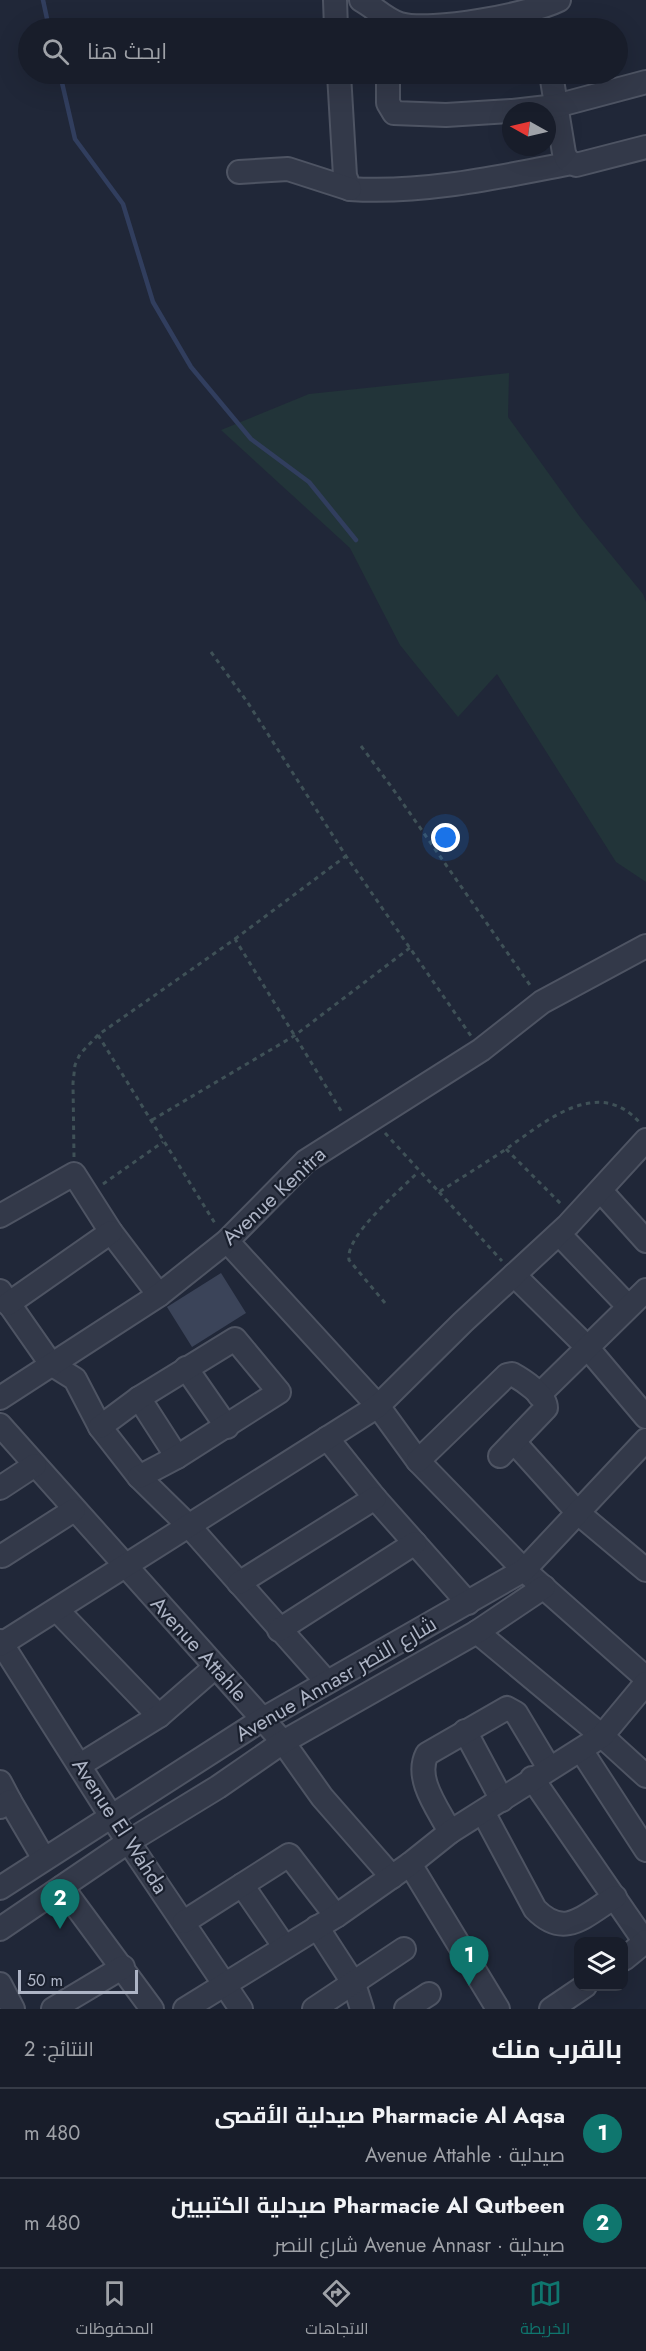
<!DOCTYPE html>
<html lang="ar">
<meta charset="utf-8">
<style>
body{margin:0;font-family:Jost,Cairo,sans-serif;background:#252a36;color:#f1f3f6;direction:rtl}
.controls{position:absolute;right:18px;bottom:18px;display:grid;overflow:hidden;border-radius:12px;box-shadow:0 6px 24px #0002}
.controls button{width:54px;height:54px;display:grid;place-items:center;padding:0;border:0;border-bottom:2px solid #363b47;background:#181d2a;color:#f1f3f6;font:30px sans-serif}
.compass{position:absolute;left:502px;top:102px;width:54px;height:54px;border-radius:50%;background:#181d2a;box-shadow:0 6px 24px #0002;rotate:278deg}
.scale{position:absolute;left:18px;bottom:15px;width:120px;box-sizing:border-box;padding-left:6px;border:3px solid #adb4c5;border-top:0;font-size:16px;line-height:21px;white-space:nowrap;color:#adb4c5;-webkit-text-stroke:4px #191f2d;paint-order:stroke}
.you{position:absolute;left:446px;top:838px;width:21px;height:21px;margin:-15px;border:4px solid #fff;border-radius:50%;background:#1a73e8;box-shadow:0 0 0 9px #1a73e833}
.badge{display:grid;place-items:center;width:39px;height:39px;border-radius:50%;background:#0f766e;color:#fff;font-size:20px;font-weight:700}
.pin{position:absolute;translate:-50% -50px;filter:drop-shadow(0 2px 3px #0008)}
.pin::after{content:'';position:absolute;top:32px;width:21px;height:18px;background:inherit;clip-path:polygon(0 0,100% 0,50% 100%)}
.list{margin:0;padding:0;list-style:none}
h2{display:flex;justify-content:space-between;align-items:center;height:78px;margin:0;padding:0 24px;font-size:26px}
h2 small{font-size:20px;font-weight:400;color:#9fa2a8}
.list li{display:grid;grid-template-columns:39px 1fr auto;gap:18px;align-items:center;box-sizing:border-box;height:90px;padding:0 24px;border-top:2px solid #363b47}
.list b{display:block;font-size:22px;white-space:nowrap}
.list p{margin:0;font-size:20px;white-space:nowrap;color:#9fa2a8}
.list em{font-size:20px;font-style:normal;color:#9fa2a8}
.icon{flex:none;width:33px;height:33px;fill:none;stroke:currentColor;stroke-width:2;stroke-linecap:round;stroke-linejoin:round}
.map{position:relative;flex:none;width:646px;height:2009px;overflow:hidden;direction:ltr}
.search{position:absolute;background:#181d2a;box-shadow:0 6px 24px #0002;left:18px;right:18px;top:18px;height:66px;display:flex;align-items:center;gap:15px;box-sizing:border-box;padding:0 21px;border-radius:33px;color:#9fa2a8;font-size:22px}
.sheet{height:258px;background:#181d2a}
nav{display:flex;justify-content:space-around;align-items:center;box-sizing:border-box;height:84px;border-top:2px solid #363b47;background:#181d2a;font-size:16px;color:#9fa2a8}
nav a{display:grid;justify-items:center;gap:3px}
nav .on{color:#0f766e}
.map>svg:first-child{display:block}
</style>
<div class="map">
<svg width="646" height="2009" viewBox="0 0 646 2009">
<rect width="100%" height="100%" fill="#202738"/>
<polygon fill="#223439" points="509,373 508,417 580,517 643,594 646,602 646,882 616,862 497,674 458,717 400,645 350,548 221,430 309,394"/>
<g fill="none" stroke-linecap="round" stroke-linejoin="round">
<g stroke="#313e5e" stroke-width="4.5">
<polyline points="43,0 49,28"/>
<polyline points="60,74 75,139 123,204 153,302 191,367 251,439 309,482 356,540"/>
</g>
</g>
<polygon fill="#3b4459" points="221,1273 246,1313 192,1347 167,1307"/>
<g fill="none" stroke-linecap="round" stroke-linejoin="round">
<g stroke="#4e5463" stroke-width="26">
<g id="minor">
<polyline points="335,0 336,28"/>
<path d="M361 0C374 7 386 20 400 24 431 33 531 14 559 0"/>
<path d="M339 74 345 176 350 189C423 194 499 177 572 163"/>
<polyline points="388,74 388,103 394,113 446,115 511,111"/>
<polyline points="551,74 564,153 567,160 576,165 646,147"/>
<polyline points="513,111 556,106 646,82"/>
<polyline points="239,172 288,169 350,189"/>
<polyline points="601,1191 646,1241"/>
<polyline points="0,1216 74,1174 111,1232 159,1295"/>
<polyline points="559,1234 628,1306"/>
<polyline points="227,1241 378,1406 418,1461 524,1570 646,1678"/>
<polyline points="514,1275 586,1346 646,1417"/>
<polyline points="0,1291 51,1364 75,1379 100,1427 139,1477 189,1526 326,1681"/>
<polyline points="8,1304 111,1232"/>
<polyline points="186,1368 227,1427"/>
<polyline points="539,1395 646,1290"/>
<polyline points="0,1398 159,1295 227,1241 306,1161 481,1050 542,1002 646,946"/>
<polyline points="139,1398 177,1457"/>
<polyline points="0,1425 283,1742 322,1797 392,1877"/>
<polyline points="100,1427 139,1398 235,1339 279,1392 177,1457 139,1477"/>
<polyline points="327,1438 375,1498 468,1603"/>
<polyline points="514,1442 578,1513 646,1570"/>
<path d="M418 1461 507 1375 512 1374C523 1380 546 1395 546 1408L500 1456"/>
<polyline points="0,1488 35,1465"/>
<polyline points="2,1556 74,1510"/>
<polyline points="239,1583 375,1498"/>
<polyline points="57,1610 159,1716"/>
<polyline points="279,1630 415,1543"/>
<polyline points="477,1632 602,1736 646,1776"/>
<polyline points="0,1641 111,1816 241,2009"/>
<polyline points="0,1645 378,1406 463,1322 568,1225 646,1140"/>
<polyline points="465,1731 502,1800"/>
<polyline points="581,1750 646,1850"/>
<polyline points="80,1765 159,1716 214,1668"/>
<polyline points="532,1778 645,1942"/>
<polyline points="0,1782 10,1801"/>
<polyline points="0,1807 10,1801 44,1859"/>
<path d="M483 1812 535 1909C565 1940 585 1915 615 1897"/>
<path d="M450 1832C439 1810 414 1779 427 1754L507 1708 516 1713 549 1768"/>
<polyline points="410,1864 498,2009"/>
<polyline points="242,1885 284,1946"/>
<polyline points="62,1887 152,2009"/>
<polyline points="0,1888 263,1719 524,1570 646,1440"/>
<polyline points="184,1922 289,1855 336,1916"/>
<polyline points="317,1927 354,1984 362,2009"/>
<polyline points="0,1929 128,1842 218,1787 283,1742 477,1632 544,1587"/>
<polyline points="624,1959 646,1941"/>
<polyline points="0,1984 13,2009"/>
<polyline points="53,2009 123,1967"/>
<polyline points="185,2009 336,1916 410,1864 450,1832 602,1736 646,1683"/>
<polyline points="314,2009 404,1949"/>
<polyline points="406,2009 429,1994"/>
<polyline points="551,2009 585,1986"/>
</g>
</g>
<g stroke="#3f5157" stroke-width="3" stroke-dasharray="4.5 4.5" stroke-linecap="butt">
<polyline points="211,652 248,703 346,856 471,1036"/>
<polyline points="361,746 393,789 532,988"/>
<polyline points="235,939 346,856"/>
<polyline points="98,1035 216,1225"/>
<polyline points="152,1120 294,1036 411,947"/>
<path d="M385 1133 439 1192C461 1178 484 1164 506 1149 545 1122 598 1075 640 1123"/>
<polyline points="506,1149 562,1205"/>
<polyline points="74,1157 73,1083 75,1065 80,1054 98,1035 235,939 343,1114"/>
<polyline points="103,1184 163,1142"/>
<polyline points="439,1192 502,1261"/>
<path d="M385 1303 349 1260C345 1235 401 1190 418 1172"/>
</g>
<use href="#minor" stroke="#333949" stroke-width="22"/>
</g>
<g text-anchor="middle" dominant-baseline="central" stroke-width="4.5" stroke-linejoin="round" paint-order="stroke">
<g font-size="21" fill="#adb4c5" stroke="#191f2d">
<text transform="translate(274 1196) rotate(-43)">Avenue Kenitra</text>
<text transform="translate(199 1649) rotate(48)">Avenue Attahle</text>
<text transform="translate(336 1679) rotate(-30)">Avenue Annasr شارع النصر</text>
<text transform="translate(120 1826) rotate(57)">Avenue El Wahda</text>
</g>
</g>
</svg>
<div class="controls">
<button><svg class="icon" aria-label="layers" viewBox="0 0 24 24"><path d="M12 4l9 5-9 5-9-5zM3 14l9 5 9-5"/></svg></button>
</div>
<svg class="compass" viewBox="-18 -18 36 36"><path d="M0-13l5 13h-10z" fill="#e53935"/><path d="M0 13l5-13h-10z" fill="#9fa2a8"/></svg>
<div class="scale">50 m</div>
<div class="you"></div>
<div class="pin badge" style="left:469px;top:1986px">1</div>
<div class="pin badge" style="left:60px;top:1929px">2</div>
<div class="search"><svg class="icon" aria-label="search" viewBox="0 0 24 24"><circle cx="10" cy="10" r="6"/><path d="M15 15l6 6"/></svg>ابحث هنا</div>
</div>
<section class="sheet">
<h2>بالقرب منك<small>النتائج: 2</small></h2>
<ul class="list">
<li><span class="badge">1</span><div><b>Pharmacie Al Aqsa صيدلية الأقصى</b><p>صيدلية · Avenue Attahle</p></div><em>480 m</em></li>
<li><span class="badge">2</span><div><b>Pharmacie Al Qutbeen صيدلية الكتبيين</b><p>صيدلية · Avenue Annasr شارع النصر</p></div><em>480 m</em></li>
</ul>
</section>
<nav>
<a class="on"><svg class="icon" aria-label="map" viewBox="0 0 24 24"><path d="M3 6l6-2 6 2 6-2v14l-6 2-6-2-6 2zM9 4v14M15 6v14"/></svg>الخريطة</a>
<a><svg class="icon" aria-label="directions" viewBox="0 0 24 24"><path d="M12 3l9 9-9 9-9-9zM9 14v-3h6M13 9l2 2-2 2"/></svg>الاتجاهات</a>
<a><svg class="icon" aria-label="saved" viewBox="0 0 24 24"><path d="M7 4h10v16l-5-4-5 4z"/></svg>المحفوظات</a>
</nav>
